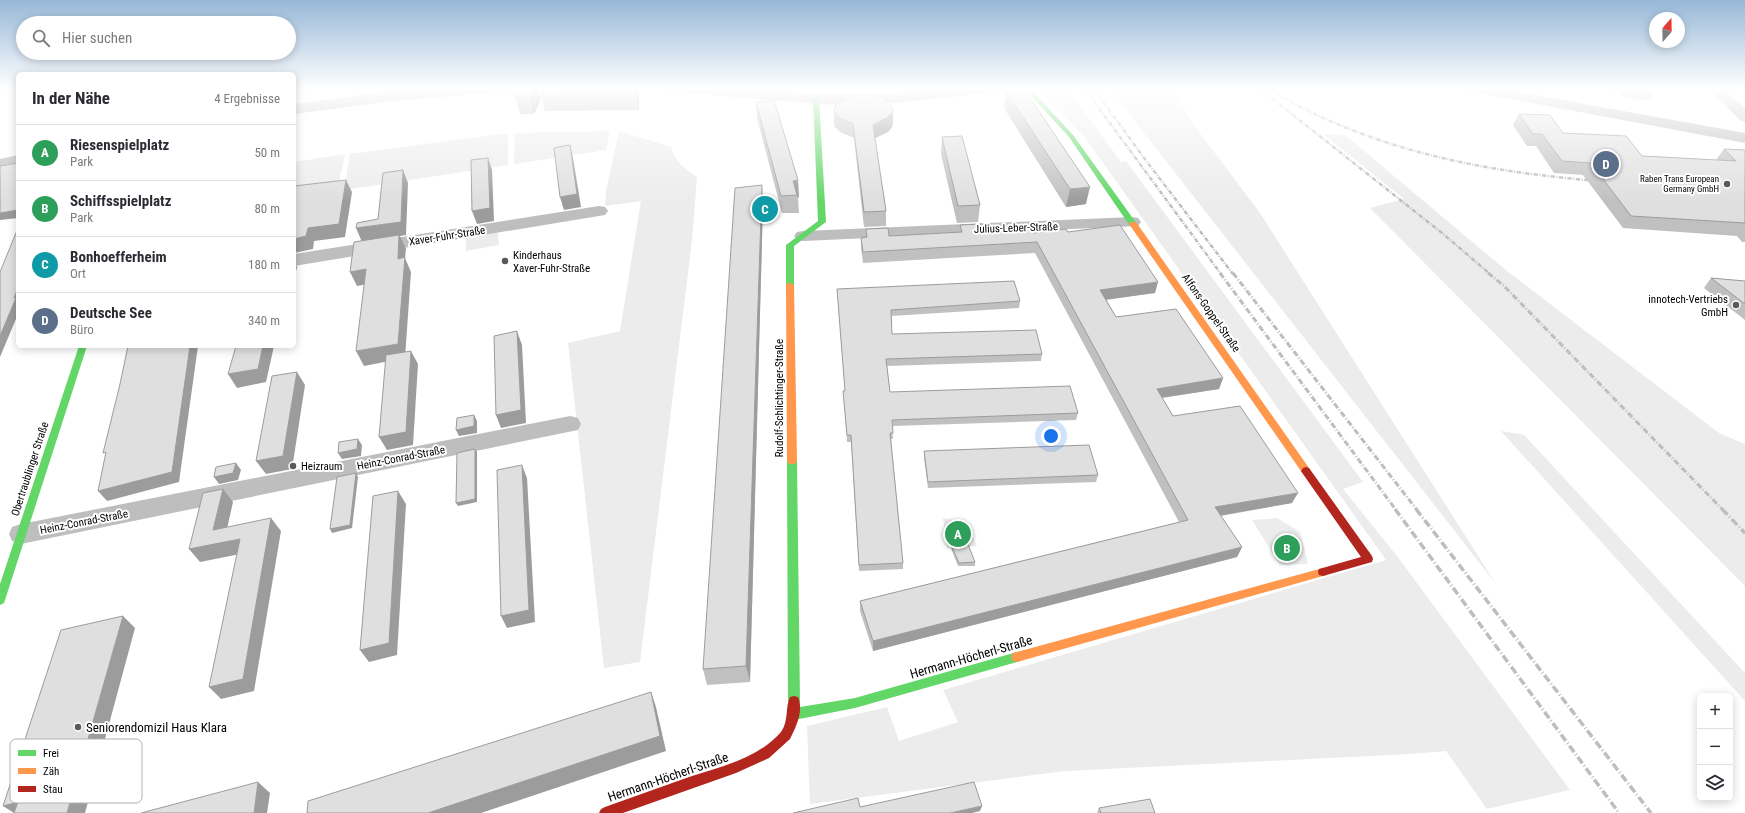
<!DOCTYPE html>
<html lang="de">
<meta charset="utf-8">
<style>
body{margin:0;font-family:"Roboto Condensed",sans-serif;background:#f2f2f3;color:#2b2b33}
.controls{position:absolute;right:12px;bottom:12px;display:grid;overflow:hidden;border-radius:6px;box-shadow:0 2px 10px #0003}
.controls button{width:36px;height:36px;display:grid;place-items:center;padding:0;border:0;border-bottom:1px solid #e1e1e2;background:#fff;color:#2b2b33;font:20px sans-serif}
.compass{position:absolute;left:1649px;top:12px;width:36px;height:36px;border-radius:50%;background:#fff;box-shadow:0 2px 10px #0003;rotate:20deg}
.you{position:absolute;left:1051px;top:436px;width:14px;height:14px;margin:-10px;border:3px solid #fff;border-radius:50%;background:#1a73e8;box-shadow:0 0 0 6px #1a73e833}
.badge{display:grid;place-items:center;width:26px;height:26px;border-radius:50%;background:#595959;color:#fff;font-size:13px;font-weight:700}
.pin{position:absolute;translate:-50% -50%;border:2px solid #fff;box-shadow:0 1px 4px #0006}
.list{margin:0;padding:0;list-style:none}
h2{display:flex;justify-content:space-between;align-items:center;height:52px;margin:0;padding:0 16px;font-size:17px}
h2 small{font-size:13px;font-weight:400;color:#7c7c81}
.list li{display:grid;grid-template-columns:26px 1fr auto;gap:12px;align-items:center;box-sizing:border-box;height:56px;padding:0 16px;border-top:1px solid #e1e1e2}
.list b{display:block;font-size:15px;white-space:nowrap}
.list p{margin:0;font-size:13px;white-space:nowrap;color:#7c7c81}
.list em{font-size:13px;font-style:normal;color:#7c7c81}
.icon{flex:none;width:22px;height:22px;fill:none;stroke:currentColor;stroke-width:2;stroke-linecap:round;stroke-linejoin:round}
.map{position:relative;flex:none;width:1745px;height:813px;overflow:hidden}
.search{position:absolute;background:#fff;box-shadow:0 2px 10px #0003;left:16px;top:16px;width:280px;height:44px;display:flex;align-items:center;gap:10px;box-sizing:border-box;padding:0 14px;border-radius:22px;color:#7c7c81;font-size:15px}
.panel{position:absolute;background:#fff;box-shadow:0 2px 10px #0003;left:16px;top:72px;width:280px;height:276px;border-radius:6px}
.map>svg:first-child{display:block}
</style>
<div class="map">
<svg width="1745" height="813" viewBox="0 0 1745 813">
<rect width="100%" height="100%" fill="#fff"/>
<g fill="#ececec">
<polygon points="1035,88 1067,88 1121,162 1126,161 1363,482 1343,489 1397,556 1570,790 1487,809 1446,751 1411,754 1065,771 810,804 807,726 887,707 899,741 958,722 943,690 1386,560 1084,136"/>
<polygon points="1109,88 1172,88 1193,124 1260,213 1496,584"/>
<polygon points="610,131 606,150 514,164 515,133"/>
<path d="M619 131 671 147C675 162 685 169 697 177L692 240 640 662 604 668 568 343 620 331 641 201 605 206 606 191Z"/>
<polygon points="508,133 508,165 344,190 350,154"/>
<polygon points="1323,134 1345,135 1507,271 1719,433 1745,444 1745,586 1370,208 1404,199"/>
<polygon points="345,154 337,191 294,197 294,162"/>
<polygon points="498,231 499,245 466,251 466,237"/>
<polygon points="1501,431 1524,435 1745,673 1745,701"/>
<polygon points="943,518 967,522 977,546 947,548"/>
<polygon points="1277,518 1300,532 1308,564 1280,565 1252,520"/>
</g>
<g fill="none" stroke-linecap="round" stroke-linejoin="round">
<g fill="#bebebe" fill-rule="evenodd">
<polygon points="443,88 509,88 507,91 502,92 392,101 294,114 294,104 392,91"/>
<polygon points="666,88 731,88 835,95 894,93 952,88 1003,88 1001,91 996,92 894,103 835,105 673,92 668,91"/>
<polygon points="1466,88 1496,88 1745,133 1745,143 1473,92 1468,91"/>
<polygon points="1708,88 1723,88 1745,108 1745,122 1740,120"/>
<polygon points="18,155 18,165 0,169 0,159"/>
<polygon points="599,206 605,207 608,211 605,215 294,266 294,254"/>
<polygon points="1132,217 1138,218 1141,222 1138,226 803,241 797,240 794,236 797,232 803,231"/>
<polygon points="570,416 578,418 581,424 578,430 21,544 12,541 9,534 12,527 21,524"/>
</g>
<g fill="#63d668" fill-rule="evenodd">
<polygon points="1024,88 1030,88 1073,135 1137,224 1136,226 1130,226 1069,137"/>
<polygon points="816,97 819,99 826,222 794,246 794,285 790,287 786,285 786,245 818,221 813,99"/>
<polygon points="79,346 87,346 5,600 4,603 0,605 0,584"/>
<polygon points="792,457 795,458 797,461 800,701 798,705 794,706 790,705 788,701 787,461 789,458"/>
<polygon points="1017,652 1021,653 1023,657 1021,661 1017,662 855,708 794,720 790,718 788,714 790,710 794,708 855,698"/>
</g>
<g fill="#ff974d" fill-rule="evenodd">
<polygon points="1130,222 1136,222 1309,468 1311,471 1309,474 1303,474 1129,224"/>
<polygon points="787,283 790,283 794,285 797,461 795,464 789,464 787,461 786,285"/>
<polygon points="1323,568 1327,569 1328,572 1327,575 1323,576 1017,662 1013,661 1011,657 1013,653 1017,652"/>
</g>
<g fill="#b3261e" fill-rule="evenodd">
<polygon points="1306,467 1309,468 1372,556 1373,559 1372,562 1323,576 1319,575 1318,572 1319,569 1361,557 1303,474 1301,471 1303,468"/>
<path d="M794 696 798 697C804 711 796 727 790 739L769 758 736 773 623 813H599L601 809 605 807C633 797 661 787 689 777 720 767 759 758 781 732 789 721 785 707 790 697Z"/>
</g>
<g stroke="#bebebe" stroke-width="2.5" stroke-dasharray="4.5 1.5 1 1.5" stroke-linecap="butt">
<polyline points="1084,88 1221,274"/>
<polyline points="1093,88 1147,162 1233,274"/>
<polyline points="1259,88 1442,233 1490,274"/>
<path d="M1269 88C1292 104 1316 115 1342 126 1424 160 1511 174 1599 181"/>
</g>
<g stroke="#bebebe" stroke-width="3" stroke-dasharray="6 2 1 2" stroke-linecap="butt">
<polyline points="1220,273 1396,510"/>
<polyline points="1233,273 1417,510"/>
<polyline points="1488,273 1503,285 1723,510"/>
</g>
<g stroke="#bebebe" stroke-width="3.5" stroke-dasharray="8 2.5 1 2.5" stroke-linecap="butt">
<polyline points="1395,509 1619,813"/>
<polyline points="1416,509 1651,813"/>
<polyline points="1722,509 1745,533"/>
</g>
</g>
<g fill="#c0c0c0">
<polygon points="0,88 18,88 18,90 0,91"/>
<polygon points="516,88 541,99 534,114 520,114 515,97"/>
<polygon points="544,88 637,88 639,100 639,110 545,111 541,95"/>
<polygon points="1582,88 1652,88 1655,91 1649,100 1624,98 1618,91 1583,89"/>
<polygon points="1006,91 1086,204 1066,207 1004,108"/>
<polygon points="756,102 799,197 798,198 799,213 782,213 757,118"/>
<polygon points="834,111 893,122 892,127 888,132 875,138 886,211 886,226 864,227 854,138 840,132 834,126"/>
<polygon points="1519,114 1563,133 1642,156 1716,160 1724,149 1745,150 1745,242 1742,242 1737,236 1623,228 1583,175 1554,173 1536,146 1527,146 1513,125"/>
<polygon points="942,137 980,205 978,222 957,223 941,154"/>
<polygon points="763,202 750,682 707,685 703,669"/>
<polygon points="960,225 984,231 1033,233 1068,232 1155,293 1106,299 1116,317 1223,378 1219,389 1162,398 1173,416 1292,503 1221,516 1242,547 1237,557 873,651 860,611 860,601 1179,522 1035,253 863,263 861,248 861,238 866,237 866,229 889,236 960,232"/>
<polygon points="1711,278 1745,281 1745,320 1704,288"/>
<polygon points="837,289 1020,301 1019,308 891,316 892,334 1042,354 1041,361 887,366 890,392 1078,413 1076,420 892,426 893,439 891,439 903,563 903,569 859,571 851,442 847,442 844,398 845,391"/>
<polygon points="924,451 1098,475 1096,482 928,488 924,458"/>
<polygon points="951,545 975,562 975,566 958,566 951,548"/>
<polygon points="1099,808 1155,813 1097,813"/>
</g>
<g fill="#9c9c9c">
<polygon points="534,88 538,88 541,99 534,114 529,97"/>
<polygon points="636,88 637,88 639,100 639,110 635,93"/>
<polygon points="893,108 893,122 892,127 888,132 873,139 873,125"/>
<polygon points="570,145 573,158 581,207 564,210 560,197"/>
<polygon points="488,158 492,170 494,221 477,224 472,211"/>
<polygon points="403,170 408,183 406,235 400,236 406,249 405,258 411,272 405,358 364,366 356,351 398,344 362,242 356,228 401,222"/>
<polygon points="346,180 352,192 345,237 314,241 313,249 294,253 294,239 308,228"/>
<polygon points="798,180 799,197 798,198 793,181"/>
<polygon points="762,185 763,202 750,682 746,666"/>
<polygon points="1090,187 1086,204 1066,207 1070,189"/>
<polygon points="18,210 18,218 0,220 0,213"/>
<polygon points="294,261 297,267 294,280"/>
<polygon points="366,269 373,283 357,286 350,272"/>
<polygon points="1158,282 1155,293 1098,301 1100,290"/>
<polygon points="18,288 18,314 0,357 0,336"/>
<polygon points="517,331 522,345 526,423 501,428 496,415"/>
<polygon points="190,346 198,346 179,482 107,501 98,491"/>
<polygon points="263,346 274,346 266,382 237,388 228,374"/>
<polygon points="411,351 418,364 413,445 387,450 379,437"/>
<polygon points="297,372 305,385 292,469 266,474 256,461"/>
<polygon points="1223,378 1219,389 1153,399 1157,389"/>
<polygon points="474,415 477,421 477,433 459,436 456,430"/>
<polygon points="358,439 362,445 361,456 342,459 338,453"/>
<polygon points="475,449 477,452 477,502 458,506 456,503"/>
<polygon points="236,463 241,470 238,480 219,484 214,477"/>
<polygon points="522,465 527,478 535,622 507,628 501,616"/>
<polygon points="356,473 358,477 352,528 332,533 330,529"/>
<polygon points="223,489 233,502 224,542 240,539 250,552 200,562 189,549 213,530"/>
<polygon points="398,491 406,504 397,655 369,662 360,650"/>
<polygon points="1298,493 1292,503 1211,517 1215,507"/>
<polygon points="271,518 281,531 254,691 221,699 209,687"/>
<polygon points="1242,547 1237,557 873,651 873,641"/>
<polygon points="123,616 135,628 85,813 67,813"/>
<polygon points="651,692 656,707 666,751 481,813 428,813"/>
<polygon points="258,782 270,793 267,813 254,813"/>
<polygon points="18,802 14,813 3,806"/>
<polygon points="982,806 980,811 972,813 950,813"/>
</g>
<g fill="#dfdfdf" stroke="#9c9c9c">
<polygon points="516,88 534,88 529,97 515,97"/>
<polygon points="544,88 636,88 635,93 541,95"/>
<polygon points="1628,88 1652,88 1655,91 1630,89"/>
<polygon points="1024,89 1090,187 1070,189 1006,91"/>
<polygon points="859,95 875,96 885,99 893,108 892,113 888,117 873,125 886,211 864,212 853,124 840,118 834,111 836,104 849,97"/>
<polygon points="774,100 798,180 793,181 797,195 781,196 756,102"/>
<polygon points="1519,114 1550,115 1563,133 1626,136 1642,156 1736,161 1724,149 1745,150 1745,223 1631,216 1591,163 1562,161 1542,134 1533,134"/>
<polygon points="962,136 980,205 958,206 942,137"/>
<polygon points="570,145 577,194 560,197 554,148"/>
<polygon points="488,158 490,208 472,211 471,160"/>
<polygon points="18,163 18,210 0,213 0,166"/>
<polygon points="403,170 401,222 356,228 357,223 378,219 383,173"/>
<polygon points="346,180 339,224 308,228 306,236 294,239 294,186"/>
<polygon points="762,185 746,666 703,669 735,188"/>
<polygon points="982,224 984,231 1032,228 1033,233 1066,229 1068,232 1120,225 1158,282 1100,290 1116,317 1176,309 1223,378 1157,389 1173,416 1240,406 1298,493 1215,507 1242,547 873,641 860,601 1188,520 1037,242 863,252 861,238 867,237 866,229 888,228 889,236 962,232 960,225"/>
<polygon points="18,228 18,288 14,298 16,298 0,336 0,272"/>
<polygon points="399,235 398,259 405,257 398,344 356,351 366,269 350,272 354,242"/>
<polygon points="1711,278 1745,281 1745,304"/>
<polygon points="1014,281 1020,301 891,310 892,334 1036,330 1042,354 886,359 890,392 1070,386 1078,413 892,420 893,433 890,433 903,563 859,565 851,435 847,435 843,391 845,391 837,289"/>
<polygon points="517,331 521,410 496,415 494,336"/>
<polygon points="128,346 190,346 172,472 98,491 106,452 103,453 120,384"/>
<polygon points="236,346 263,346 258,369 228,374"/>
<polygon points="411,351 406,432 379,437 386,355"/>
<polygon points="297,372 283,456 256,461 272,376"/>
<polygon points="474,415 474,426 456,430 457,418"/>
<polygon points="358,439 357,449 338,453 339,442"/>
<polygon points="1089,445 1098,475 928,482 924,451"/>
<polygon points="475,449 475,499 456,503 457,453"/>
<polygon points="236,463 233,473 214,477 216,467"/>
<polygon points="522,465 529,610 501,616 497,470"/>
<polygon points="356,473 350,525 330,529 337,477"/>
<polygon points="223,489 213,530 271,518 243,679 209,687 240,539 189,549 203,493"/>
<polygon points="398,491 389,643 360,650 373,496"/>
<polygon points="967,542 975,562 959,563 951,545"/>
<polygon points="123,616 67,813 14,813 18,802 3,806 61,630"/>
<polygon points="651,692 660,736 428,813 307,813 308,801"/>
<polygon points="258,782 254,813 141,813"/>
<polygon points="974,782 982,806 950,813 793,813 858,798 860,807"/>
<polygon points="1150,799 1155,813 1101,813 1099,808"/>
</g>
<linearGradient id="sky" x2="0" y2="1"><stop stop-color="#97b8d8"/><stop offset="0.44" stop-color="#fff"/><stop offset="1" stop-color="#fff" stop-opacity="0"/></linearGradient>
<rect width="1745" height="202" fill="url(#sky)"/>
<g fill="#595959" stroke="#fff" stroke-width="1.5">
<circle cx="1727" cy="184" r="4"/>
<circle cx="505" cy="261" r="4"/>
<circle cx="1736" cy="305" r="4"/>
<circle cx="293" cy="466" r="4"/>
<circle cx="78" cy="727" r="4"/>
</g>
<g text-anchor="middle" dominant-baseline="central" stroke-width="4" stroke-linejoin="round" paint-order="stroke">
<g font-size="9" fill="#000" stroke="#fff" text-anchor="end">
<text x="1719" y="179">Raben Trans European<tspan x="1719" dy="10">Germany GmbH</tspan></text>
</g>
<g font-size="11" fill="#000" stroke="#fff">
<text transform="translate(1016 228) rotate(-2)">Julius-Leber-Straße</text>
<text transform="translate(447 236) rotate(-9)">Xaver-Fuhr-Straße</text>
<text transform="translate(1211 313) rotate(55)">Alfons-Goppel-Straße</text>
<text transform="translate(779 398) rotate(-90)">Rudolf-Schlichtinger-Straße</text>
<text transform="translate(401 458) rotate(-11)">Heinz-Conrad-Straße</text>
<text transform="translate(30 469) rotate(-72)">Obertraublinger Straße</text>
<text transform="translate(84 522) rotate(-11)">Heinz-Conrad-Straße</text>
</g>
<g font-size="11" fill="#000" stroke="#fff" text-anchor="start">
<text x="513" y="255">Kinderhaus<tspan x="513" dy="13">Xaver-Fuhr-Straße</tspan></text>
<text x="1728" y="299" text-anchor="end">innotech-Vertriebs<tspan x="1728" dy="13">GmbH</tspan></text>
<text x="301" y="466">Heizraum</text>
</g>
<g font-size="13" fill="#000" stroke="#fff">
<text transform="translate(971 657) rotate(-16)">Hermann-Höcherl-Straße</text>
<text transform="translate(668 777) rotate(-19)">Hermann-Höcherl-Straße</text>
</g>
<g font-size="13" fill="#000" stroke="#fff" text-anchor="start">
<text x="86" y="727">Seniorendomizil Haus Klara</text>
</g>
</g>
<rect x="10" y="739" width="132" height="64" rx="6" fill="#fff" stroke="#b2b2b2" stroke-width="1"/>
<rect x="18" y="750" width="18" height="6" fill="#63d668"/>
<rect x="18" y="768" width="18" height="6" fill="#ff974d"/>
<rect x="18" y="786" width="18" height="6" fill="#b3261e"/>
<g font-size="11" fill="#000">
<text x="43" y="757">Frei</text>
<text x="43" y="775">Zäh</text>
<text x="43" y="793">Stau</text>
</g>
</svg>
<div class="controls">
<button>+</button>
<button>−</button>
<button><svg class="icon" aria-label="layers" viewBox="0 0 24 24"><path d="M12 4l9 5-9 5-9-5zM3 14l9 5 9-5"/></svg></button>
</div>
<svg class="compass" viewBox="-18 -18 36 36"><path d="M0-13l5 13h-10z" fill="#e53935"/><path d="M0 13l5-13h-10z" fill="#7c7c81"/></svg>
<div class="you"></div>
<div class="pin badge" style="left:958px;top:534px;background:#2e9e5b">A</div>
<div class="pin badge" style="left:1287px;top:548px;background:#2e9e5b">B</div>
<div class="pin badge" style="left:765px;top:209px;background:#0f9aa8">C</div>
<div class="pin badge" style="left:1606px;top:164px;background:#5c6f8a">D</div>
<div class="search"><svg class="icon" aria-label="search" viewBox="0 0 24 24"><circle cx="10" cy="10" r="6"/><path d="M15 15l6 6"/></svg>Hier suchen</div>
<section class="panel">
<h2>In der Nähe<small>4 Ergebnisse</small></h2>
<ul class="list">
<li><span class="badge" style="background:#2e9e5b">A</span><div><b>Riesenspielplatz</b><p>Park</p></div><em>50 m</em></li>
<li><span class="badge" style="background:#2e9e5b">B</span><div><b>Schiffsspielplatz</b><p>Park</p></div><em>80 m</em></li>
<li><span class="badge" style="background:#0f9aa8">C</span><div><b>Bonhoefferheim</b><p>Ort</p></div><em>180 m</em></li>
<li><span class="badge" style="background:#5c6f8a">D</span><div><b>Deutsche See</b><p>Büro</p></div><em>340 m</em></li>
</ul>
</section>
</div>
